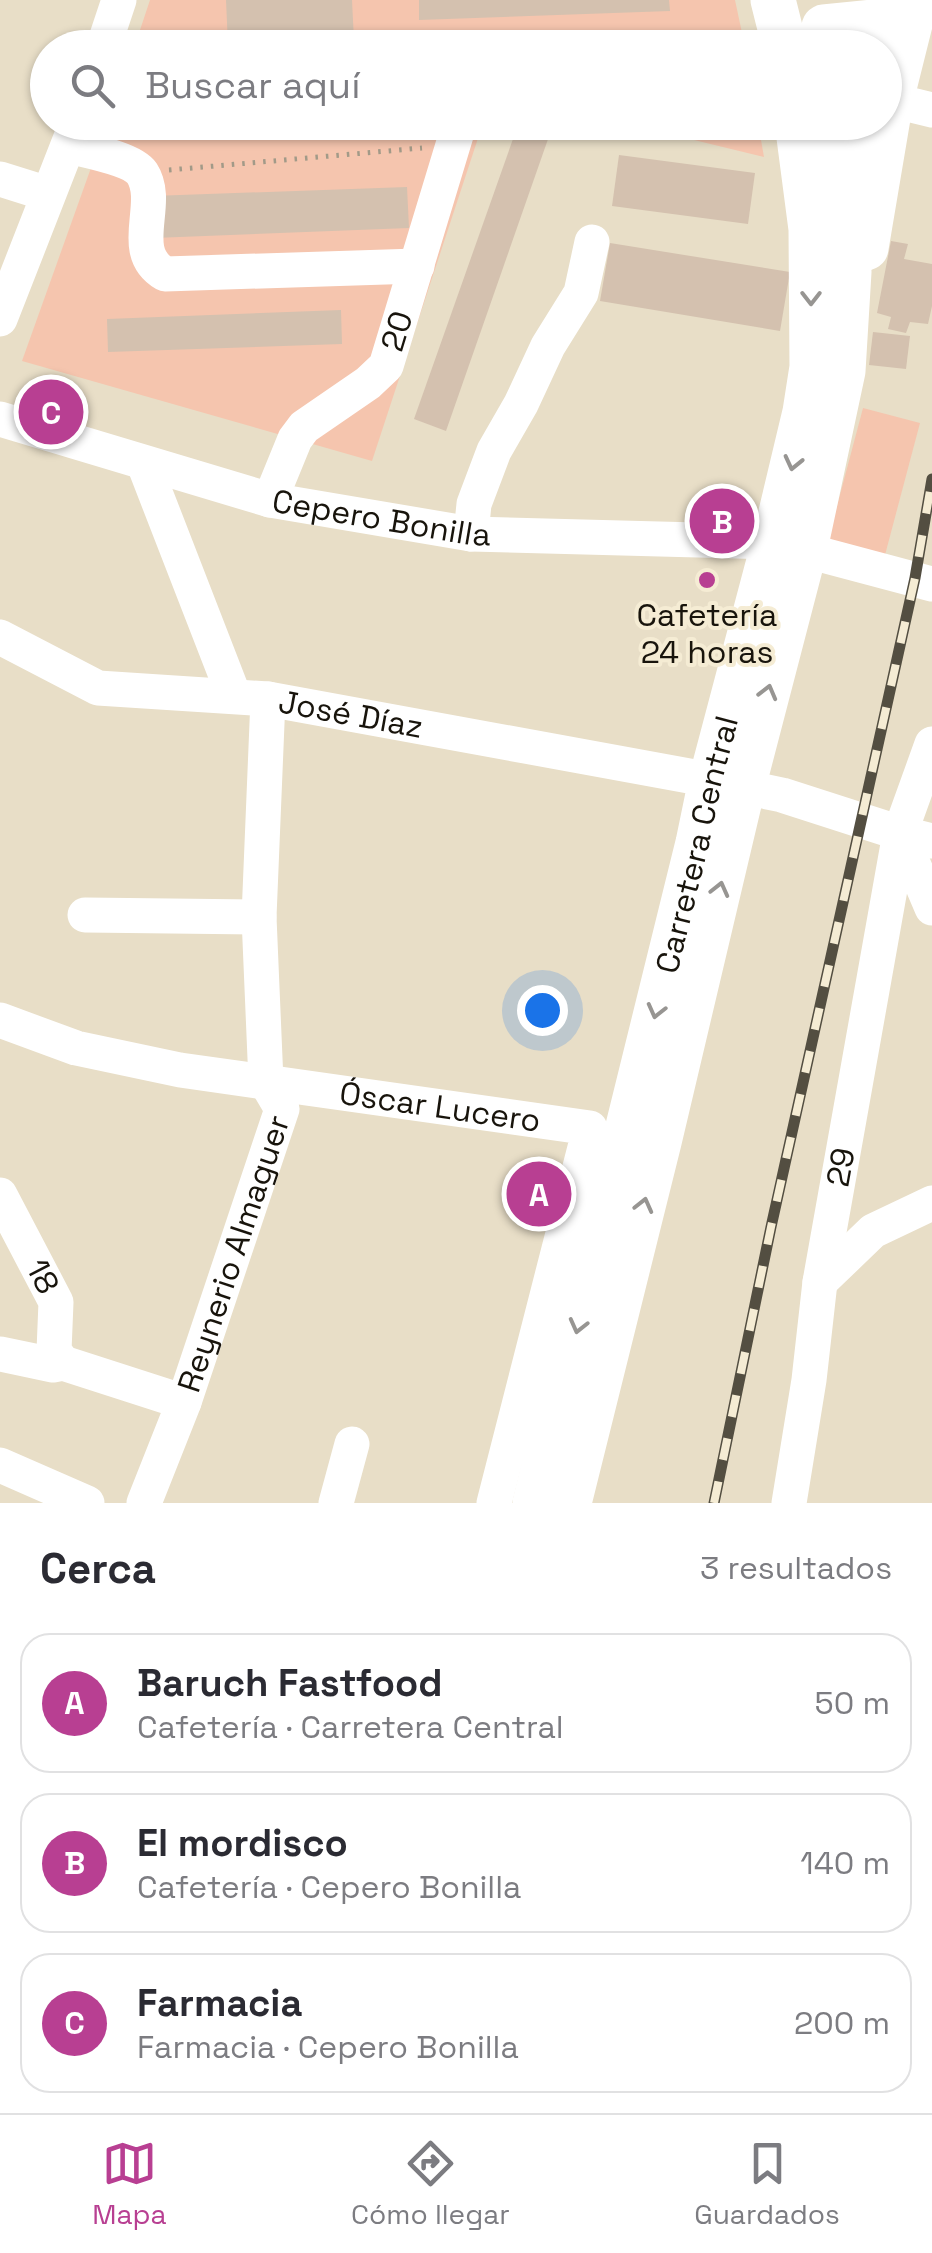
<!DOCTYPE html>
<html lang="es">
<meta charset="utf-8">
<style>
body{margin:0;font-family:"Space Grotesk",sans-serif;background:#f2f2f3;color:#2b2b33}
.you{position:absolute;left:542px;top:1010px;width:35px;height:35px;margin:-25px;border:8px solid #fff;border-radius:50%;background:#1a73e8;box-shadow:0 0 0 15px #1a73e833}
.badge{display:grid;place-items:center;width:65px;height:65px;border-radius:50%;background:#b83f92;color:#fff;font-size:32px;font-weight:700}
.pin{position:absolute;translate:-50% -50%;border:5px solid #fff;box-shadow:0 2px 10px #0006}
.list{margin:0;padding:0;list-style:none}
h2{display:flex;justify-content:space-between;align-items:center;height:130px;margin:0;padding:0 40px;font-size:42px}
h2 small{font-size:32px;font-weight:400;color:#7c7c81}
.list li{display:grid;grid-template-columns:65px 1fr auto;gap:30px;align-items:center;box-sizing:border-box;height:140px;margin:0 20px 20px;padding:0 20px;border:2px solid #e1e1e2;border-radius:30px}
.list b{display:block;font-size:38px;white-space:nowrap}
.list p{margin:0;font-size:32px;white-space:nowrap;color:#7c7c81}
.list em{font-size:32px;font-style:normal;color:#7c7c81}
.icon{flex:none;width:55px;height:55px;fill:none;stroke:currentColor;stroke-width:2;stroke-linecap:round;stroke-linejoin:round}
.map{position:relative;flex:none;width:932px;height:1503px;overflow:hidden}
.search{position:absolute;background:#fff;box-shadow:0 2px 8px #0004;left:30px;right:30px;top:30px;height:110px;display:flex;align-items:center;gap:25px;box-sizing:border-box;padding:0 35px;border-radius:55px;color:#7c7c81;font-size:38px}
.sheet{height:610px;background:#fff}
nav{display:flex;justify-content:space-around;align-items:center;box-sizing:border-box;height:140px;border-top:2px solid #e1e1e2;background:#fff;font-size:28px;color:#7c7c81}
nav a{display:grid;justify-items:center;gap:5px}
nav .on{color:#b83f92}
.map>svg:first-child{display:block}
</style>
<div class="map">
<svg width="932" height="1503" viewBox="0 0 932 1503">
<rect width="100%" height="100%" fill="#e8dec7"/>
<g fill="#f5c5ae">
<polygon points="150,0 735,0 745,47 134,48"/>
<polygon points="107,123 483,123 372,461 22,361"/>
<polygon points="624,123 758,123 764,157"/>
<polygon points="863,408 920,423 885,555 828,540"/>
</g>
<g fill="#d4c1af">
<polygon points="226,0 352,0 354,41 228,45"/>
<polygon points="419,0 669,0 670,11 419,20"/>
<polygon points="519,122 554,122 446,431 414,419"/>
<polygon points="699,122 734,122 734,128 700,129"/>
<polygon points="619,155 755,173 748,224 612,206"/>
<polygon points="407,187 409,228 154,238 152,196"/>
<polygon points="891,241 908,244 904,259 932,264 932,306 928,324 910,322 906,333 888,329 891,317 877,313"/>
<polygon points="610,243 790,272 780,331 600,301"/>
<polygon points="341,310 342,344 108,352 107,319"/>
<polygon points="873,332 910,336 906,369 869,365"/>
</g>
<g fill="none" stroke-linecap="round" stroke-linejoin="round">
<polyline stroke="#a29a88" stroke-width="5" stroke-dasharray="2.5 8" stroke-linecap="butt" points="169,170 422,148"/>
<g stroke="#fff" stroke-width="35">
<polyline points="103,48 119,0"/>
<polyline points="891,100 932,110"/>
<path d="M69 146C87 151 131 158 142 173 162 204 126 251 165 274L417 266"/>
<polyline points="0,179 48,194"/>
<polyline points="0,319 77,122"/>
<path id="s1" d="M0 419 270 500 471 534 774 542 932 584"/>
<polyline points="144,464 234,696"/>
<path id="s2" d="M270 500 295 439 304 427 368 383 386 366 460 122"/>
<polyline points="471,534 474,504 494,451 521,404 548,346 581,293 592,242"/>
<path id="s3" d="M0 637 98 688 268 699 711 780 782 795 900 833 932 841"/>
<polyline points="900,833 932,908"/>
<polyline points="85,915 259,917"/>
<path id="s4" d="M0 1020 76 1048 180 1070 590 1128 494 1503"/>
<path id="s5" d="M0 1195 56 1302 54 1351 63 1363 184 1402"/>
<polyline points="820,1282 873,1231 932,1203"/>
<polyline points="0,1354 53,1365 63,1363"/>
<polyline points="0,1465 87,1503"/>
<path id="s6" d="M144 1503 184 1402 282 1109 266 1082 259 917 268 699"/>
<polyline points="336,1503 352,1444"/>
<path id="s7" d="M789 1503 809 1380 820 1282 900 833 932 744"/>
</g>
<g stroke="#fff" stroke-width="45">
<polyline points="773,0 785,48"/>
<polyline points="824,27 912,18"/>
<polyline points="866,248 891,100 916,0"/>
<path id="s8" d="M535 1503 698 843 711 780 774 542 805 412 812 367 811 229 797 122"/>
<polyline points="569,1503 659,1142 743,787 805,549 843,371 849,272 844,163 839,122"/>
</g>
<g stroke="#534e41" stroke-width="11">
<polyline id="rail" points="714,1503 771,1227 915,578 932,479"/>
</g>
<use href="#rail" stroke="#f5ecd4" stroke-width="8" stroke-dasharray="22" stroke-linecap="butt"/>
</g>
<defs><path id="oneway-chevron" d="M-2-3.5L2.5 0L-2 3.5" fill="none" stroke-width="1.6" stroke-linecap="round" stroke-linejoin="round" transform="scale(2.5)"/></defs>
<g stroke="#979592">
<use href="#oneway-chevron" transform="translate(811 298) rotate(90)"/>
<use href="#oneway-chevron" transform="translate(793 463) rotate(103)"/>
<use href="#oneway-chevron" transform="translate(768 692) rotate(-75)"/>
<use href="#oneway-chevron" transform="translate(720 889) rotate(-76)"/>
<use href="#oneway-chevron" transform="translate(656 1011) rotate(104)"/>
<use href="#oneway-chevron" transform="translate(644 1205) rotate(-76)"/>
<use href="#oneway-chevron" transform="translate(578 1326) rotate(104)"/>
</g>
<circle fill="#b83f92" stroke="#f5ecd4" stroke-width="4" cx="707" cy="580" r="10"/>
<g text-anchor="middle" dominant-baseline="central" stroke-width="8" stroke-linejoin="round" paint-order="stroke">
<g font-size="32" fill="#18140c" stroke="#f5ecd4">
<text stroke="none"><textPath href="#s2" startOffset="220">20</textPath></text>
<text stroke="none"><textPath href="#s1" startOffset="395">Cepero Bonilla</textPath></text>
<text stroke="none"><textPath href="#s3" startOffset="365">José Díaz</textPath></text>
<text stroke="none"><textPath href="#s8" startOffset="678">Carretera Central</textPath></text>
<text stroke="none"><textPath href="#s4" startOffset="450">Óscar Lucero</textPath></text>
<text stroke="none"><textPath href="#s7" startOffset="340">29</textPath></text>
<text stroke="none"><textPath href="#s6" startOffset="265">Reynerio Almaguer</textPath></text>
<text stroke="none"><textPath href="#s5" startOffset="92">18</textPath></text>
</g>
<g font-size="32" fill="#18140c" stroke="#f5ecd4">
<text x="707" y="615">Cafetería<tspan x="707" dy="37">24 horas</tspan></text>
</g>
</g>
</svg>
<div class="you"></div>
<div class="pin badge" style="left:539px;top:1194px">A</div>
<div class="pin badge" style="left:722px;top:521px">B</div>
<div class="pin badge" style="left:51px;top:412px">C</div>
<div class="search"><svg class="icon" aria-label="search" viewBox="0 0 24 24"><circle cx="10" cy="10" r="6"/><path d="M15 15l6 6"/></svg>Buscar aquí</div>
</div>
<section class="sheet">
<h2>Cerca<small>3 resultados</small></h2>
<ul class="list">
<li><span class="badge">A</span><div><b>Baruch Fastfood</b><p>Cafetería · Carretera Central</p></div><em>50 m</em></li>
<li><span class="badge">B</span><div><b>El mordisco</b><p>Cafetería · Cepero Bonilla</p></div><em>140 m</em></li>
<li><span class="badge">C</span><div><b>Farmacia</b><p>Farmacia · Cepero Bonilla</p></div><em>200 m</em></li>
</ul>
</section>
<nav>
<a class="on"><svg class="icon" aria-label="map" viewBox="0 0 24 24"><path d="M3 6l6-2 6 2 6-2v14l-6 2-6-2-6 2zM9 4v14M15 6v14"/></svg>Mapa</a>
<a><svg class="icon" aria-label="directions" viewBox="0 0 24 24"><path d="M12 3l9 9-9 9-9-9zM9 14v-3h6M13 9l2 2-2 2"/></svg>Cómo llegar</a>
<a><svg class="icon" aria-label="saved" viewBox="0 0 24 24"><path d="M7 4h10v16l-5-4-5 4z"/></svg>Guardados</a>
</nav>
